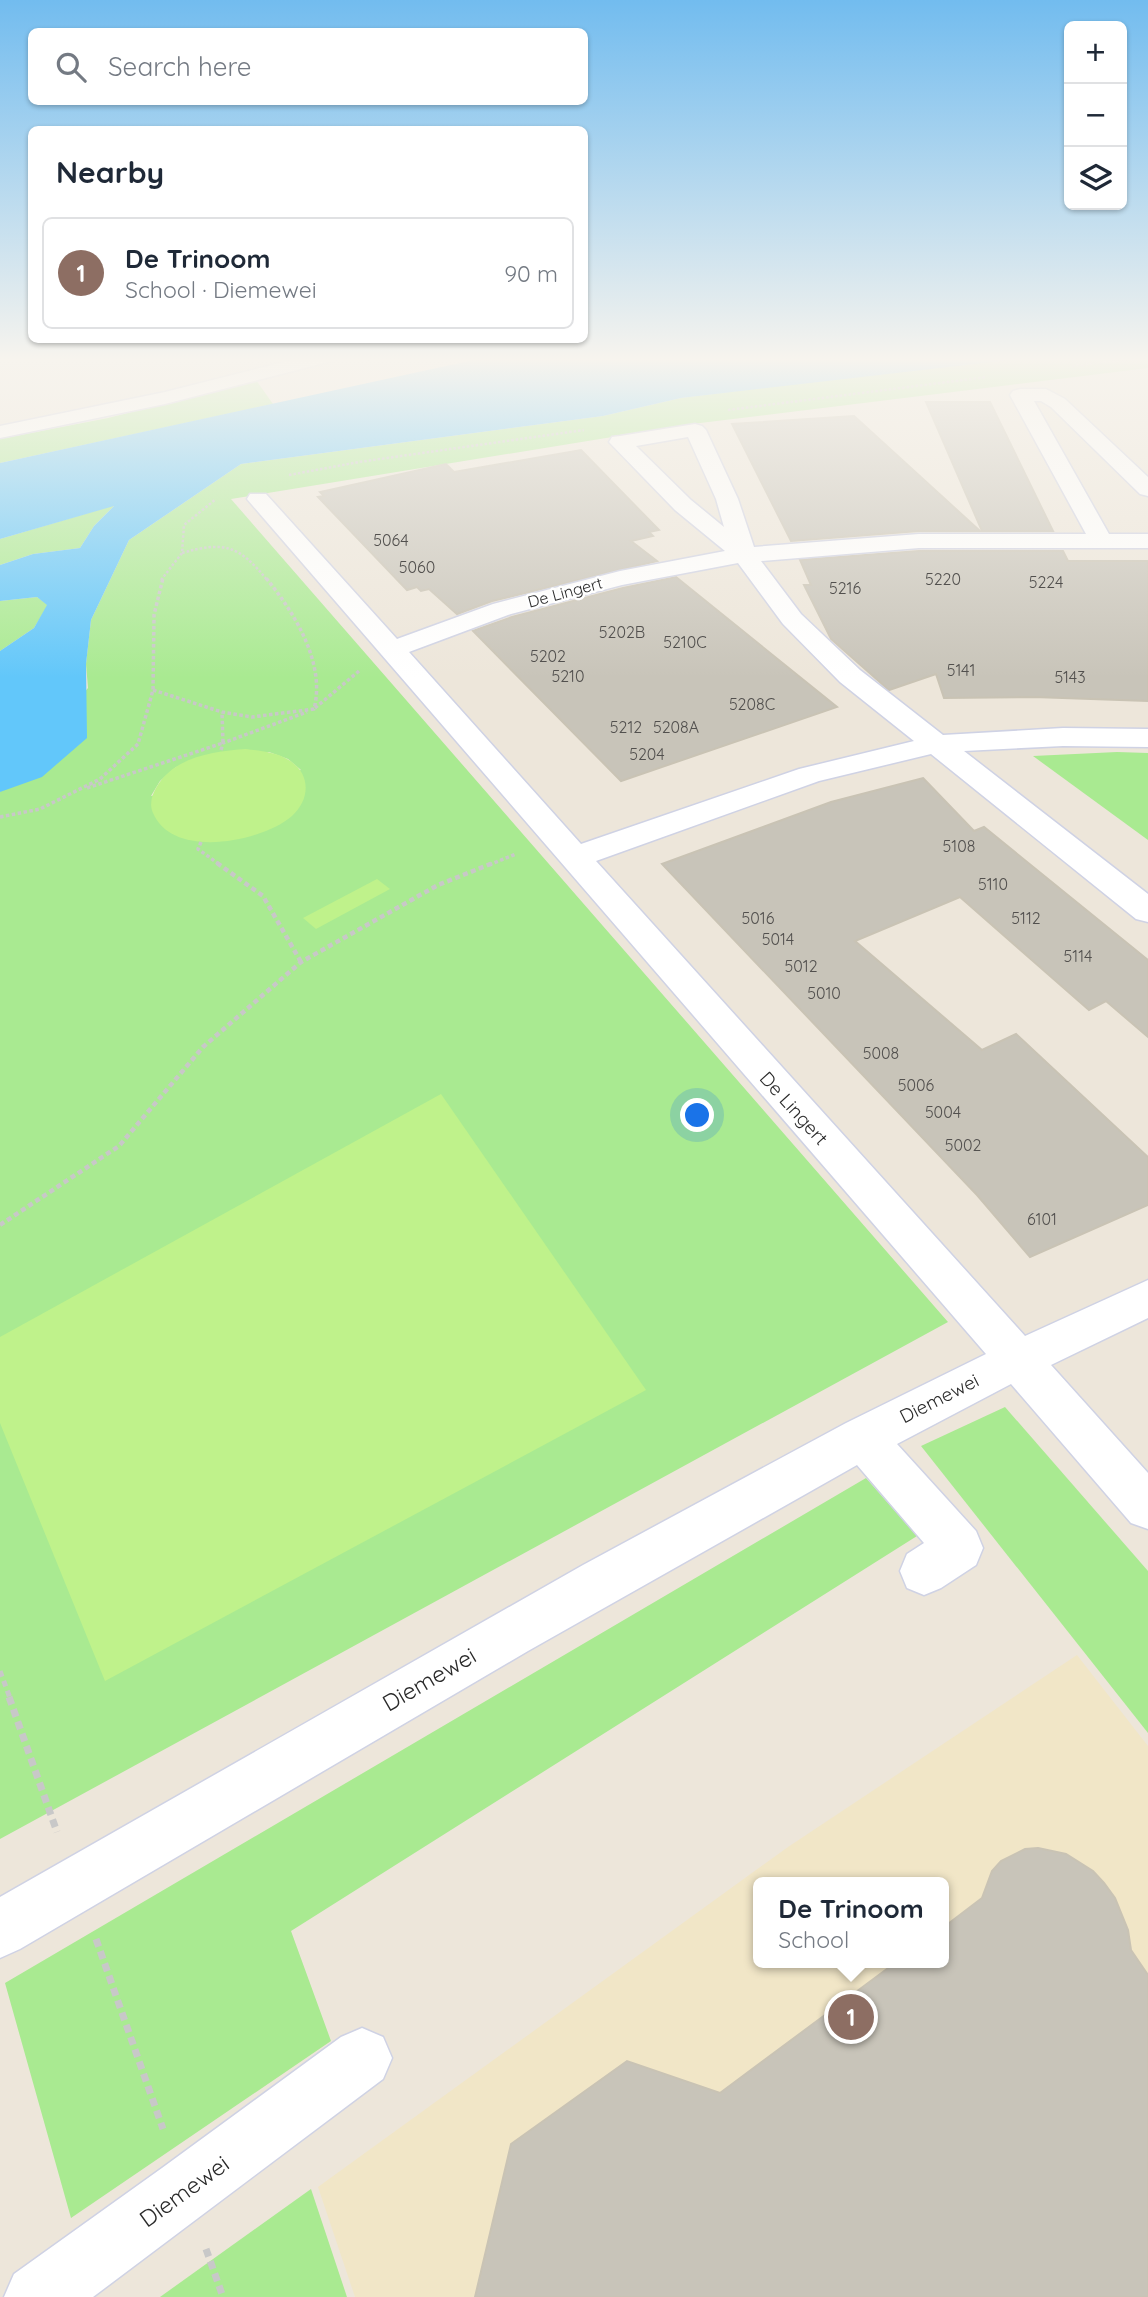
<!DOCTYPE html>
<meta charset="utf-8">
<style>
body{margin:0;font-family:Quicksand,sans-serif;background:#f2f2f3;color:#1f2937}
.controls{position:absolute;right:21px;top:21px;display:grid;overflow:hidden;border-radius:10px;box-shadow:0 2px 5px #0004}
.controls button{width:63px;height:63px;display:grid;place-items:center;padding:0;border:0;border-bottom:2px solid #e0e1e3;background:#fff;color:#1f2937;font:35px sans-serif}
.you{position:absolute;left:698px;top:1116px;width:24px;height:24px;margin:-18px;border:5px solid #fff;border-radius:50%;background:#1a73e8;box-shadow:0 0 0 10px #1a73e833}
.badge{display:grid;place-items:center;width:46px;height:46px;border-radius:50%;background:#354dff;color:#fff;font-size:23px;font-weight:700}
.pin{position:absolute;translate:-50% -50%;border:4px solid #fff;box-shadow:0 2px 7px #0006}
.popup{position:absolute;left:753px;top:1877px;width:196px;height:91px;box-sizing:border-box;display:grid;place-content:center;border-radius:10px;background:#fff;filter:drop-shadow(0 2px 5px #0005);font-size:23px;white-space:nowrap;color:#747a83}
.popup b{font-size:26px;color:#1f2937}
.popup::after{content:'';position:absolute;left:50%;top:100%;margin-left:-14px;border:14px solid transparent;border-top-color:#fff}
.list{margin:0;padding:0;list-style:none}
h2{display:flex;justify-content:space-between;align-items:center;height:91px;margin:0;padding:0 28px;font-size:30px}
h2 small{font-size:23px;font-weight:400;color:#747a83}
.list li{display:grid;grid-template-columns:46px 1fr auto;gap:21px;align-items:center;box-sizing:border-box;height:112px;margin:0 14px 14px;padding:0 14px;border:2px solid #e0e1e3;border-radius:10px}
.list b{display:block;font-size:26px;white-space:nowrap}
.list p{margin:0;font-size:23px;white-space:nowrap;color:#747a83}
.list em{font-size:23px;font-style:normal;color:#747a83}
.icon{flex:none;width:38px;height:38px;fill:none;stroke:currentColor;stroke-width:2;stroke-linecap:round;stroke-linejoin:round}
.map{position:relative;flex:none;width:1148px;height:2297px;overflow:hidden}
.search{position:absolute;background:#fff;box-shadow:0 2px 5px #0004;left:28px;top:28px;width:560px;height:77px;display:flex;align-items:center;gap:18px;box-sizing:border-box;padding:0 24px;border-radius:10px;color:#747a83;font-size:26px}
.panel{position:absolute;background:#fff;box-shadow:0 2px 5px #0004;left:28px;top:126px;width:560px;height:217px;border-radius:10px}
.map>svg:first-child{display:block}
</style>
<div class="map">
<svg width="1148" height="2297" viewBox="0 0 1148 2297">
<rect width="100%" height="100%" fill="#ede6da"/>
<path fill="#f1e6c7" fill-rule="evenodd" d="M1077 1655 1148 1746V2297H355L318 2187 788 1847ZM758 1882H944V1963H758Z"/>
<g fill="#a9ea91" fill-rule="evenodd">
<path d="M1015 356H1148V368L692 424 231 499 948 1322 0 1839V792L88 688 86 664 91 620 129 540 241 464 603 416 681 398ZM269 752 288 759 301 770 151 796 160 781 176 767Z"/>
<polygon points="256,380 273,404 0,463 0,439 108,418"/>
<polygon points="115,505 94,526 80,548 33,554 0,565 0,539"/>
<polygon points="37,597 48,605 34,628 0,651 0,601"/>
<polygon points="1117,752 1148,753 1148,840 1033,756"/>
<polygon points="1005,1407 1148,1571 1148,1733 921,1446"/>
<polygon points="866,1478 917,1536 291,1931 331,2041 71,2218 5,1983"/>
<polygon points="311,2189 347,2297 160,2297"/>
</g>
<g fill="#bff28b">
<path d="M246 749C260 751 275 752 287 759 311 772 311 799 292 816 262 842 173 860 153 813 149 804 152 795 156 788 173 757 214 751 246 749Z"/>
<polygon points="377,879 390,889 316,929 303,918"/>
<polygon points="441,1094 646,1390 105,1681 0,1423 0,1337"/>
</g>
<polygon fill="#62c7fa" points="492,356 1043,356 681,398 603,416 241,464 129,540 91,620 86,664 87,738 42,777 0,792 0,651 34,628 47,605 37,597 0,601 0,565 33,554 80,548 94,526 114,506 0,539 0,463"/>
<g fill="#c8c4b9" stroke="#c9c3b4" stroke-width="2">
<polygon points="926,402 990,402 1053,531 982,531"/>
<polygon points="854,416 980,531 919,531 791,541 732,424"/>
<polygon points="581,450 659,530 649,532 653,536 631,541 657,561 492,601 457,614 429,589 421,591 417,587 407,590 318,497 324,496 320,492 446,464 454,472"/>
<polygon points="919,551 1063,551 1068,561 1148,561 1148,701 1034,697 944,698 936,674 889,690 831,639 804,585 811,585 800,560"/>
<polygon points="676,577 837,707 621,781 473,631 512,617 623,588"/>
<polygon points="923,778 974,831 984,827 1148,960 1148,1037 1106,1001 1089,1010 960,897 855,941 982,1050 1016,1034 1148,1157 1148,1205 1030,1257 977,1195 662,864 831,802"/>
<polygon points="1038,1848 1066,1854 1093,1871 1104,1883 1115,1898 1128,1930 1131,1950 1148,1975 1148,2297 475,2297 511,2144 627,2061 720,2093 895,1963 944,1963 944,1927 982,1898 992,1871 1001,1861 1025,1849"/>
</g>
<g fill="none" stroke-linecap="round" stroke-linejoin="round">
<g stroke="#cfd2e4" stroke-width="3">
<g id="minor">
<polygon points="307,356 339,356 336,360 165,404 0,438 0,426 165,392"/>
<path d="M1020 389H1046L1065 399 1148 477V496L1140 494 1051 407 1041 401H1034L1109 534H1148V548H919L761 561 801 614 860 670 943 735 1063 728 1148 729V747L1063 746 964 751 1148 894V922L1136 919 931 754 819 781 596 861 1025 1336 1148 1280V1318L1051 1365 1148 1473V1529L1131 1523 1011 1384 897 1444 976 1531 983 1548 976 1565 941 1588 924 1595 907 1588 900 1571 907 1554 924 1543 857 1465 528 1651 20 1949 0 1958V1897L583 1565 846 1423 986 1354 247 499 250 494H266L397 639 493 604 620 571 725 551 675 510 609 442 612 437 620 436 695 424 702 426 706 430 738 499 754 547 919 534H1086L1010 395 1013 391ZM688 437 716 499 724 527 691 500 636 446ZM738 563 783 624 840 682 914 741 799 769 581 844 409 652 511 614 622 585Z"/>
<polygon points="362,2028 383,2037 392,2058 383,2079 93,2297 4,2297 14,2274 162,2168 341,2037"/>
</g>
</g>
<g stroke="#c8c8c8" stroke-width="2.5" stroke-dasharray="2.5 2" stroke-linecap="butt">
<polyline points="368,360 385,356"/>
<polyline points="1072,366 1148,357"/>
<polyline points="728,410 987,377"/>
<polyline points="289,475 359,462 584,430"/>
<path d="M182 553C224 541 239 545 267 580"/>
<polyline points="161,580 182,553 184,525 216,499"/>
</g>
<g stroke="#c8c8c8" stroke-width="3.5" stroke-dasharray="3.5 2.5" stroke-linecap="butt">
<path d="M153 690 222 712 252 717 314 709C326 663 294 612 266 578"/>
<polyline points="315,708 359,671"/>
<polyline points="221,750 223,743 307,712"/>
<polyline points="87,788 223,743 222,712"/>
<polyline points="0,817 40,809 100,779 138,744 153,690 154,615 163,578"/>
<polyline points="201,842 198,849 220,865"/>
<polyline points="489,865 516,854"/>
</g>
<g stroke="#c8c8c8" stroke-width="4.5" stroke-dasharray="5 3.5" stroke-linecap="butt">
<polyline points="217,863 263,896 301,962"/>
<polyline points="0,1225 119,1146 203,1047 301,962 438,885 493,863"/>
</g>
<polyline stroke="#c8c8c8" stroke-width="5" stroke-dasharray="6 4.5" stroke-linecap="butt" points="0,1671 10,1698"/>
<g stroke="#c8c8c8" stroke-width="7" stroke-dasharray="8 5" stroke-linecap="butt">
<polyline points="9,1697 57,1832"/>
<polyline points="96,1939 163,2129"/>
<polyline points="206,2249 223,2297"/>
</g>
<use href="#minor" fill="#fff" fill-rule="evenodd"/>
</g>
<linearGradient id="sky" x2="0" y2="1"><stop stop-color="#72bcef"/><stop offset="0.53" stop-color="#f7f4ee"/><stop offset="1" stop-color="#f7f4ee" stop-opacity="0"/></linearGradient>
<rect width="1148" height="678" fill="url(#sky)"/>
<g text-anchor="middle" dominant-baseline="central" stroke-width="5" stroke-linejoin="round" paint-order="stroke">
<g font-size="16" fill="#52504e">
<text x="391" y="540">5064</text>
<text x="417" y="567">5060</text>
<text x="943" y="579">5220</text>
<text x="1046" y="582">5224</text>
<text x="845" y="588">5216</text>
<text x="622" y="632">5202B</text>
<text x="685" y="642">5210C</text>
<text x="548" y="656">5202</text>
<text x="961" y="670">5141</text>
<text x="568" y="676">5210</text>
<text x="1070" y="677">5143</text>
<text x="752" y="704">5208C</text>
<text x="626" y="727">5212</text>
<text x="676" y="727">5208A</text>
<text x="647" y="754">5204</text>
<text x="959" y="846">5108</text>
<text x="993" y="884">5110</text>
<text x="758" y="918">5016</text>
<text x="1026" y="918">5112</text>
<text x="778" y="939">5014</text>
<text x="1078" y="956">5114</text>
<text x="801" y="966">5012</text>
<text x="824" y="993">5010</text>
<text x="881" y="1053">5008</text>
<text x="916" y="1085">5006</text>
<text x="943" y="1112">5004</text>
<text x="963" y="1145">5002</text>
<text x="1042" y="1219">6101</text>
</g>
<g font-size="16" fill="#2a2a2a" stroke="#fff">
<text transform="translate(565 592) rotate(-15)">De Lingert</text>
</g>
<g font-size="19" fill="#2a2a2a" stroke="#fff">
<text transform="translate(794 1108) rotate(48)">De Lingert</text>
<text transform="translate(939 1398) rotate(-27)">Diemewei</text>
</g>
<g font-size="23" fill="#2a2a2a" stroke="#fff">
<text transform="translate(429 1679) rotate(-30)">Diemewei</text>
<text transform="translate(184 2191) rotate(-36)">Diemewei</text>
</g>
</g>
</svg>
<div class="controls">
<button>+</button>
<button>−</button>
<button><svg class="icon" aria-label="layers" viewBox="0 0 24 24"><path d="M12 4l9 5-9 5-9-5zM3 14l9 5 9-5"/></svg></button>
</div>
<div class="you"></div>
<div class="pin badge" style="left:851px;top:2017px;background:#8d6e63">1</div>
<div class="popup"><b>De Trinoom</b>School</div>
<div class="search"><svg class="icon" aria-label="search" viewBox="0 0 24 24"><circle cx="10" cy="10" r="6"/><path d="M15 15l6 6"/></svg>Search here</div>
<section class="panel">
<h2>Nearby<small></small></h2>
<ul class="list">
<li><span class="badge" style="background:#8d6e63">1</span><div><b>De Trinoom</b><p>School · Diemewei</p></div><em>90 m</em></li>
</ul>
</section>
</div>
